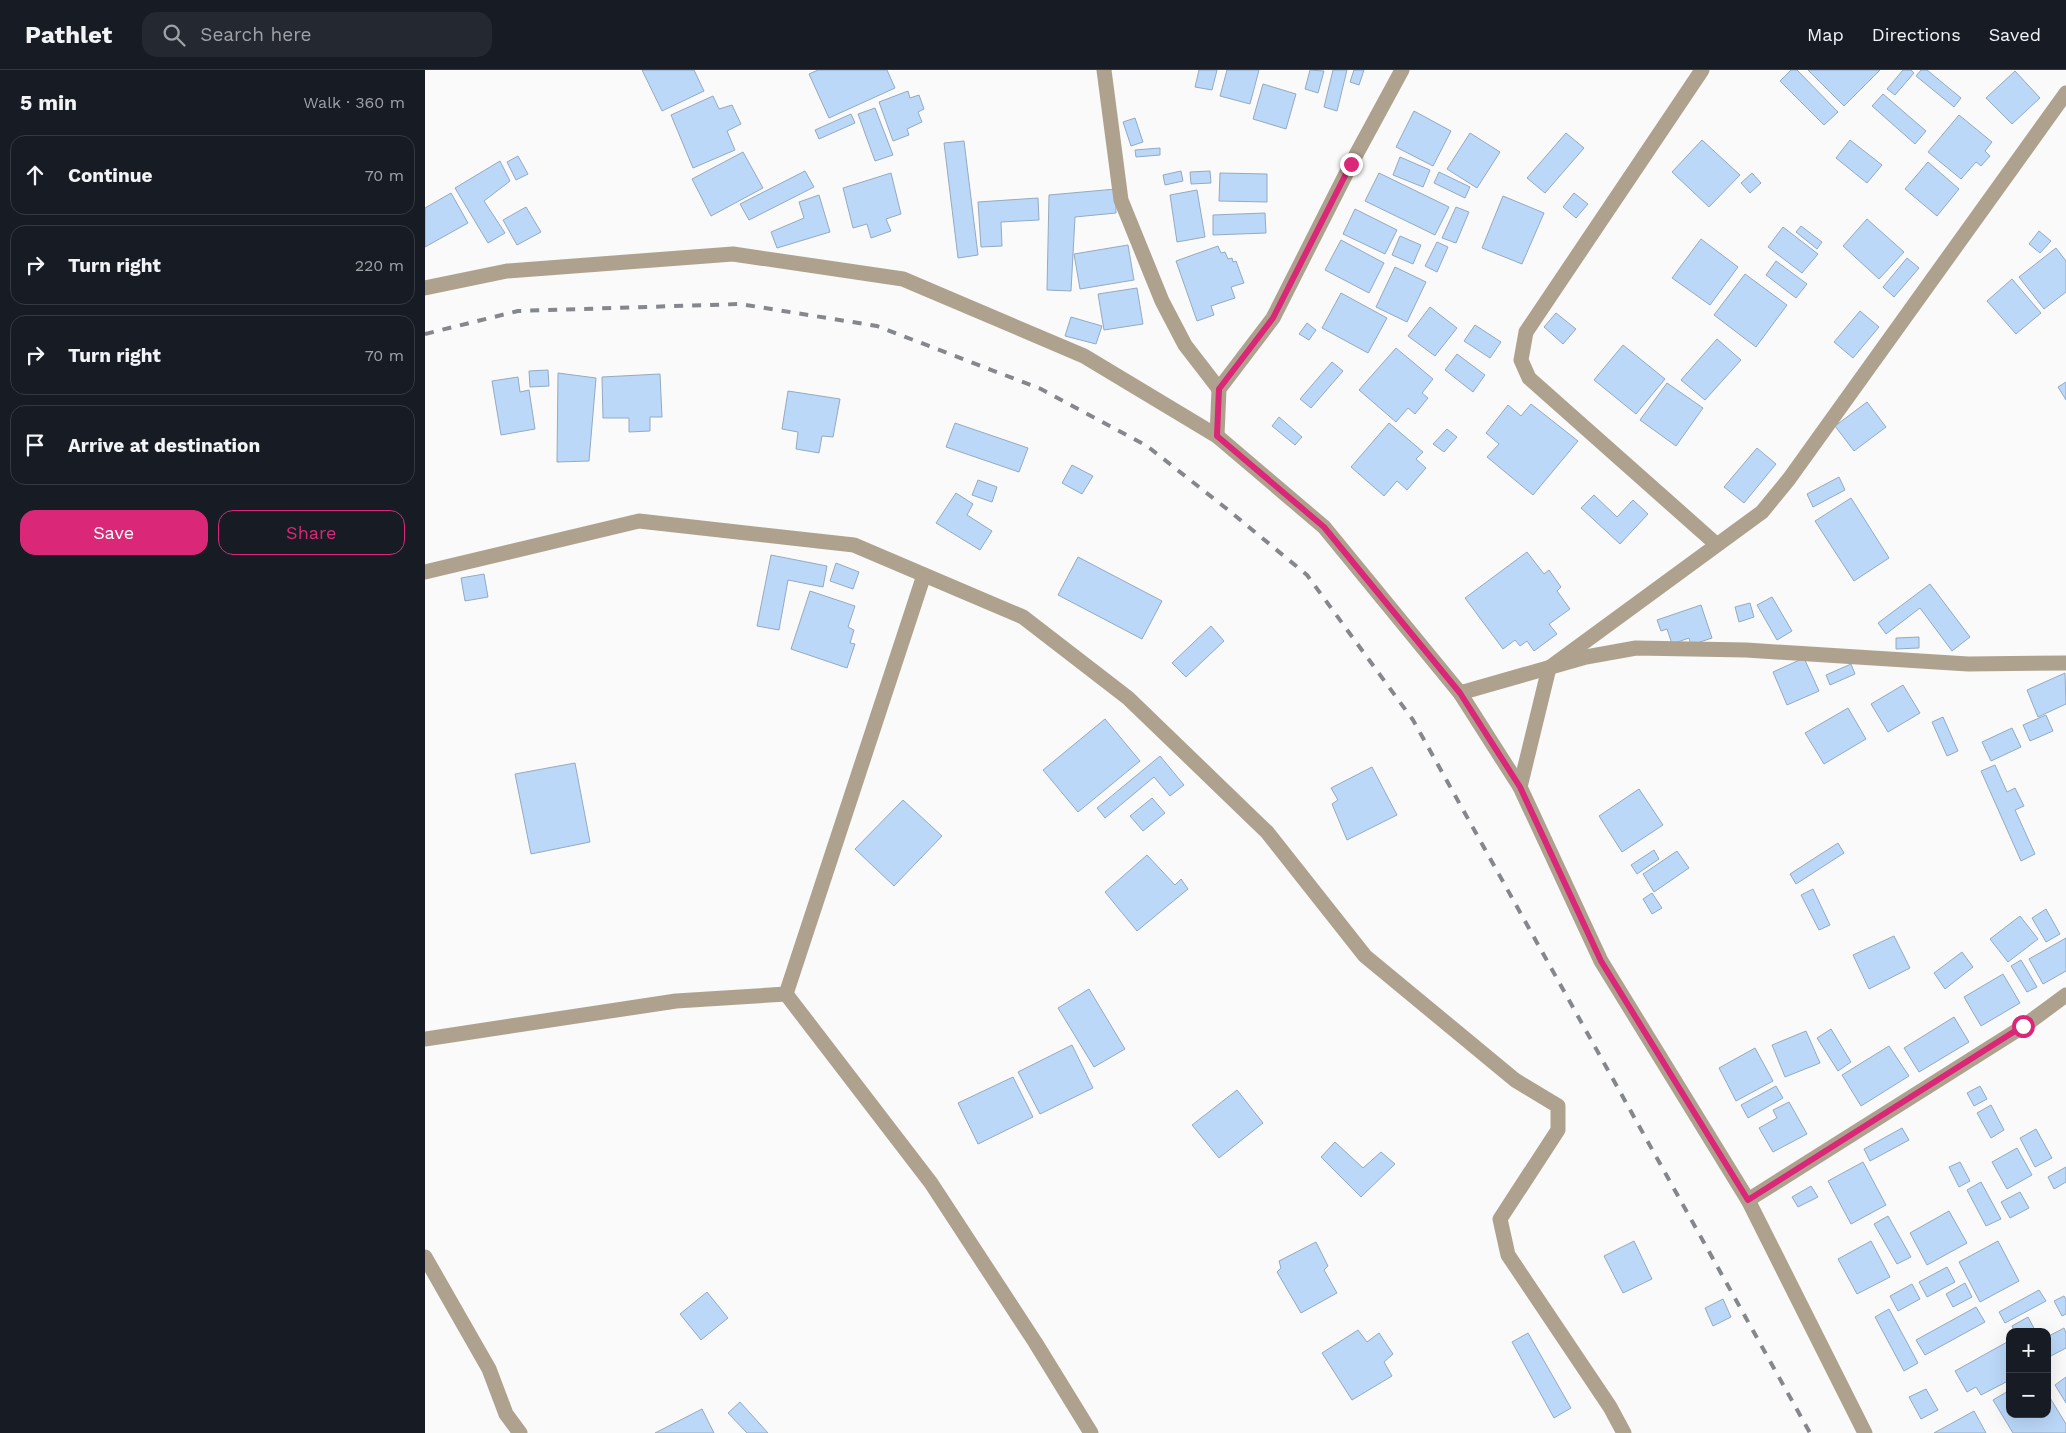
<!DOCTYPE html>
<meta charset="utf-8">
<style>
body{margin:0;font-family:"Work Sans",sans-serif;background:#242831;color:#f1f3f6}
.controls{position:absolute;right:15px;bottom:15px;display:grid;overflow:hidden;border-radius:10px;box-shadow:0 5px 20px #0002}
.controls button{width:45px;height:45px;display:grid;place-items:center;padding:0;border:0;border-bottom:1px solid #363941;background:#171b24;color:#f1f3f6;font:25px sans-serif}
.stop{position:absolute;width:15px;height:15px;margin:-11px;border:4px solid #db2777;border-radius:50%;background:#fff}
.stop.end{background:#db2777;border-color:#fff;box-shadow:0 1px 5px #0008}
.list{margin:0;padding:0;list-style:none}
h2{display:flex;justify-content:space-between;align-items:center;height:65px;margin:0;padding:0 20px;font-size:21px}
h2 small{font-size:16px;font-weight:400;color:#9ea1a6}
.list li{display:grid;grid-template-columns:32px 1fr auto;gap:15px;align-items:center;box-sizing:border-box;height:80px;margin:0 10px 10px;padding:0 10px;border:1px solid #363941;border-radius:15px}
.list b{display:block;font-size:19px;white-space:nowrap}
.list em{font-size:16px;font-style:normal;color:#9ea1a6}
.actions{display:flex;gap:10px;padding:15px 20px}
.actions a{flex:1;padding:11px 0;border:1px solid #db2777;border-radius:15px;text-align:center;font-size:18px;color:#db2777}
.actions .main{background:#db2777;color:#fff}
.icon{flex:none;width:28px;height:28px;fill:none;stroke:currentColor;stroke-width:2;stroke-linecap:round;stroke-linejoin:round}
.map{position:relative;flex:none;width:1641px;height:1363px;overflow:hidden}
header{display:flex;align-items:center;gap:30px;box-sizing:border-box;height:70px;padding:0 25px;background:#171b24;border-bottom:1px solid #363941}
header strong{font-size:24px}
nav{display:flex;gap:28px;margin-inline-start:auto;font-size:18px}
.search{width:350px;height:45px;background:#242831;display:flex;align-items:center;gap:12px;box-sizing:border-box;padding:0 18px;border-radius:15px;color:#9ea1a6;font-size:19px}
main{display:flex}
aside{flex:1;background:#171b24}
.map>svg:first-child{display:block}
</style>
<header>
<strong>Pathlet</strong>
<div class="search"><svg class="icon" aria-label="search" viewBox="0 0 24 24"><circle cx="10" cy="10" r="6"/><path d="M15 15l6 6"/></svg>Search here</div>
<nav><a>Map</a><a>Directions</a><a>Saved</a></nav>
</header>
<main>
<aside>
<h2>5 min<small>Walk · 360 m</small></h2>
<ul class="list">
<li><svg class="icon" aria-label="ahead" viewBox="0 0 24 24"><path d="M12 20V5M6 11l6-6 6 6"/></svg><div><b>Continue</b></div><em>70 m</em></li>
<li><svg class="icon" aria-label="right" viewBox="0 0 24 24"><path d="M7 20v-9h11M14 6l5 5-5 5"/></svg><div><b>Turn right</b></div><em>220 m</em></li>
<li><svg class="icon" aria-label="right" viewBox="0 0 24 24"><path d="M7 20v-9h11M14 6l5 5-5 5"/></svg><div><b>Turn right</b></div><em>70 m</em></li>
<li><svg class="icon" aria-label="arrive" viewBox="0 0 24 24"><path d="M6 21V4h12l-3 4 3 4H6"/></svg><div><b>Arrive at destination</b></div></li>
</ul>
<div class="actions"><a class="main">Save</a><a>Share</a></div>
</aside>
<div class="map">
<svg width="1641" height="1363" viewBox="0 0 1641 1363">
<rect width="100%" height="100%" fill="#fafafa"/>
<g fill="#bbd8f9" stroke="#94aac1">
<polygon points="217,0 269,0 279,21 237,41"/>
<polygon points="393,0 462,0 470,18 404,48 384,4"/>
<polygon points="774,0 792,0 787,20 770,17"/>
<polygon points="802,0 834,0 825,34 795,26"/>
<polygon points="885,0 899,1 893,23 880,19"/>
<polygon points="908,0 922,0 912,41 899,37"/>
<polygon points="929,0 939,0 934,15 925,12"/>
<polygon points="1366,0 1372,0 1413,42 1399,55 1355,11"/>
<polygon points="1383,0 1455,0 1419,36"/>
<polygon points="1478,0 1486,0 1489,3 1470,25 1462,19"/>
<polygon points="1496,0 1502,0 1536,28 1529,37 1491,6"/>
<polygon points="1590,1 1615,28 1587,54 1561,28"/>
<polygon points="838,14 871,24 861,59 828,49"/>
<polygon points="483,21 485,28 494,25 499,39 493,42 497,52 482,59 484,65 468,71 454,32"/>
<polygon points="1458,24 1501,61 1490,74 1447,36"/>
<polygon points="288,26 294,39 307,35 316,54 302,61 310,80 268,98 246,45"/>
<polygon points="450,38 468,85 450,91 433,44"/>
<polygon points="989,41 1026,61 1008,96 971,77"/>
<polygon points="426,44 430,53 394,69 390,60"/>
<polygon points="1534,45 1567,72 1560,81 1565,86 1556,96 1551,92 1536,109 1503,82"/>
<polygon points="710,48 718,72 706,76 698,52"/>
<polygon points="1045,63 1075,82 1052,118 1022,99"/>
<polygon points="1141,63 1159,78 1120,123 1102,108"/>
<polygon points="1277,70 1315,105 1284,137 1247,102"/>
<polygon points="1425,70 1457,95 1442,113 1411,88"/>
<polygon points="539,71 553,185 533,188 519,73"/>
<polygon points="735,78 735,85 711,87 710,80"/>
<polygon points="318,82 338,118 286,146 267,109"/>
<polygon points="93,86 103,104 91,110 82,92"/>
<polygon points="975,87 1005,100 998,117 968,105"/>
<polygon points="75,91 85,111 59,131 80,163 63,173 30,118"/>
<polygon points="1503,92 1534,119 1512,146 1480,119"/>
<polygon points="380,101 389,117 324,150 315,134"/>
<polygon points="756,101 758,111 740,115 738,105"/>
<polygon points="785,101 786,113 766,114 765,102"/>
<polygon points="1014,102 1045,117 1040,128 1009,113"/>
<polygon points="466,103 476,144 461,149 466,161 446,168 442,154 428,158 418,118"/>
<polygon points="795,103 842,104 842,132 794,131"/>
<polygon points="954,103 1024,137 1010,165 940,131"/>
<polygon points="1327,103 1336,113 1325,123 1316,113"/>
<polygon points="691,119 691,143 650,147 646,221 622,220 624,125"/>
<polygon points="772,120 780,167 752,172 745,125"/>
<polygon points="26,123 43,153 0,177 0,138"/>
<polygon points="1149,123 1163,134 1151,148 1138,137"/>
<polygon points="394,125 405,162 352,178 346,162 379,148 374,132"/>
<polygon points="1078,126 1119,143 1097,194 1057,178"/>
<polygon points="613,128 614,150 576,152 577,176 556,177 553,132"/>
<polygon points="101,137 116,162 92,175 78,150"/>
<polygon points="1031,137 1044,142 1031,173 1017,168"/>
<polygon points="930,139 972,160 960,184 918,164"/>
<polygon points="840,143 841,163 788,165 788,145"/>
<polygon points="1442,149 1479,182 1454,209 1418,176"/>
<polygon points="1376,156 1397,172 1392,179 1371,162"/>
<polygon points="1358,157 1393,184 1377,203 1343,177"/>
<polygon points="1614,161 1626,171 1615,183 1604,174"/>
<polygon points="975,166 996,175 988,194 967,185"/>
<polygon points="1276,169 1313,197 1285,235 1247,208"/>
<polygon points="916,170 959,193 944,223 900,200"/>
<polygon points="1012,172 1023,177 1012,202 1000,196"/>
<polygon points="703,175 709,210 655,219 649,184"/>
<polygon points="793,176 796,183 800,182 803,189 807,188 808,192 811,191 819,213 806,217 810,228 786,236 789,245 772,251 751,191"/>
<polygon points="1631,178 1641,191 1641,222 1619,239 1594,207"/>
<polygon points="1482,188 1494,198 1469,227 1458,217"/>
<polygon points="1351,191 1382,214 1371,228 1341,205"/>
<polygon points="970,197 1001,212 982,252 951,237"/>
<polygon points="1320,204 1362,235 1331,277 1289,245"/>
<polygon points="1587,209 1616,243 1591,264 1562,231"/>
<polygon points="712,218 718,254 679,260 673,224"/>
<polygon points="916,223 962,248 943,283 897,258"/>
<polygon points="1005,237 1032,258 1010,286 983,266"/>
<polygon points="1435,241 1454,257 1428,288 1409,272"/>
<polygon points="1131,243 1151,259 1138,274 1119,257"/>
<polygon points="646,247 677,256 671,274 640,266"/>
<polygon points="882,253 891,260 884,270 874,264"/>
<polygon points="1050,255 1076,272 1065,288 1039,271"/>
<polygon points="1292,269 1316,290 1280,330 1256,310"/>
<polygon points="1198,275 1240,309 1211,344 1169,310"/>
<polygon points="971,278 1008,309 997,323 1003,328 990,344 983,338 971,352 934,320"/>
<polygon points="1032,284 1060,305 1048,322 1020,300"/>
<polygon points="907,292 918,301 886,338 875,329"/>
<polygon points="123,300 124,316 105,317 104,301"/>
<polygon points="133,303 171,308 164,391 132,392"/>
<polygon points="235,304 237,347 225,347 225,361 204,362 204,348 178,348 177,307"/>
<polygon points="93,307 95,322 104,320 110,359 76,365 67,311"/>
<polygon points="1641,312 1641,330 1633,317"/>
<polygon points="1242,313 1278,338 1251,376 1215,350"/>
<polygon points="363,321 415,329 408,367 397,366 394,383 371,379 373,362 357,359"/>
<polygon points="1442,332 1461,357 1429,381 1410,356"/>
<polygon points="1106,334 1153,371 1108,425 1062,387 1074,374 1061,363 1083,335 1096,346"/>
<polygon points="854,347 877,367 870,375 847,356"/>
<polygon points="530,353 603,378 594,402 521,377"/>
<polygon points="964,353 998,382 991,389 1001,398 982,420 972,411 959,426 926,397"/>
<polygon points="1022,359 1032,367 1019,382 1008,374"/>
<polygon points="1332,378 1351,394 1319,433 1299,417"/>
<polygon points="647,395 668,406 657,424 637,413"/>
<polygon points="1414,407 1420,420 1388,437 1382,424"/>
<polygon points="553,410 572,417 567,432 547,425"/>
<polygon points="531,423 548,434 542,445 567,461 555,480 511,453"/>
<polygon points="1169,425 1192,447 1208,430 1223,444 1195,474 1156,438"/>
<polygon points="1426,428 1464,488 1429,511 1390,451"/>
<polygon points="1102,482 1119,504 1124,500 1136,517 1132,521 1145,539 1124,554 1132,564 1109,581 1102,571 1095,576 1090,570 1078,579 1040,528"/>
<polygon points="346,485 402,496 398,517 363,510 354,560 332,556"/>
<polygon points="653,487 737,531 717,569 633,525"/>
<polygon points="411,493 434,502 428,519 405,511"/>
<polygon points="59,504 63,527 40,531 36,508"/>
<polygon points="1505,514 1545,567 1527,581 1495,538 1461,564 1453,553"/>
<polygon points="385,521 430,536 423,557 429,560 425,573 430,574 422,598 366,579"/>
<polygon points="1347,527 1367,561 1352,570 1332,535"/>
<polygon points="1325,533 1329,547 1314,552 1310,537"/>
<polygon points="1276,535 1287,568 1266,575 1264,568 1247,574 1242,559 1236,561 1232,550"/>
<polygon points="786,556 799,571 761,607 747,593"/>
<polygon points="1494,567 1494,578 1471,579 1471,568"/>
<polygon points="1379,588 1394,621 1362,635 1348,602"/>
<polygon points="1426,594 1430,604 1405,615 1401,605"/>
<polygon points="1640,603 1641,634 1613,647 1602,620"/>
<polygon points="1478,615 1495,643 1463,662 1446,634"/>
<polygon points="1423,638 1441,669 1399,694 1380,663"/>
<polygon points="1621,645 1628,661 1605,671 1598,655"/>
<polygon points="1518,647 1533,681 1522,686 1507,652"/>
<polygon points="680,649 715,691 653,742 618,700"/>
<polygon points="1587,658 1596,677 1566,691 1557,672"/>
<polygon points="735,686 759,715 745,726 729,707 680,748 672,738"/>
<polygon points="150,693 165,772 106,784 90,704"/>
<polygon points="1570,695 1582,722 1590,718 1599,736 1590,740 1610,784 1596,791 1556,701"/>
<polygon points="947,697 972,745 922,770 907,734 913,730 906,718"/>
<polygon points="1214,719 1238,755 1197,782 1174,746"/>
<polygon points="727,728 740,743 718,761 705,746"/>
<polygon points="478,730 517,766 469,816 430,779"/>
<polygon points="1413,773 1419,783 1371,814 1365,804"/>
<polygon points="1229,780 1234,789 1212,804 1206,795"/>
<polygon points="1252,781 1264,798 1229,822 1218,804"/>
<polygon points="722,785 750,815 756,809 763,819 712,861 680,822"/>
<polygon points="1388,819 1405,855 1394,860 1376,825"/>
<polygon points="1227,823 1237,838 1227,844 1218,829"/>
<polygon points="1621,839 1635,864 1621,872 1607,848"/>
<polygon points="1595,846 1613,869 1583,892 1565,869"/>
<polygon points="1469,866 1485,898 1444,919 1428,885"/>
<polygon points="1641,868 1641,901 1618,914 1604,889"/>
<polygon points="1537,882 1548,897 1520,919 1509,903"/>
<polygon points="1596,890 1612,917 1602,922 1586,896"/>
<polygon points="1578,904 1595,933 1556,956 1539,927"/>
<polygon points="664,919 700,979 669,997 633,938"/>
<polygon points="1529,947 1544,972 1494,1002 1479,978"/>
<polygon points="1406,959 1426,992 1413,1001 1392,968"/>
<polygon points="1381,961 1395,993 1360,1007 1347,975"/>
<polygon points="647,975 668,1018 615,1044 593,1002"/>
<polygon points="1464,976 1484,1006 1436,1036 1417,1005"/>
<polygon points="1330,978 1348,1011 1311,1031 1294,998"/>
<polygon points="588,1007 608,1047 553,1074 533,1033"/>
<polygon points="1351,1016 1358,1028 1323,1048 1316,1035"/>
<polygon points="1555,1016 1562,1029 1549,1036 1542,1023"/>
<polygon points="812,1020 838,1053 794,1088 767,1055"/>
<polygon points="1364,1032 1382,1064 1348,1082 1334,1058 1352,1048 1348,1040"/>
<polygon points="1566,1035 1579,1060 1566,1068 1552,1043"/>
<polygon points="1477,1058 1484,1070 1445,1091 1439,1079"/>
<polygon points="1611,1059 1627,1088 1610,1097 1595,1068"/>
<polygon points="910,1072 938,1098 956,1082 970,1094 936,1127 896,1087"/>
<polygon points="1592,1078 1607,1105 1582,1119 1567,1092"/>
<polygon points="1438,1092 1461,1135 1426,1154 1403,1111"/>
<polygon points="1535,1092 1545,1111 1534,1117 1524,1097"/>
<polygon points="1641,1097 1641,1112 1629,1119 1623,1107"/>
<polygon points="1556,1112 1576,1149 1561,1156 1542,1120"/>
<polygon points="1386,1116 1393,1127 1373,1137 1367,1127"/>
<polygon points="1595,1122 1604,1138 1585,1148 1576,1132"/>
<polygon points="1524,1141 1542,1173 1502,1195 1485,1163"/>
<polygon points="1463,1146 1486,1187 1472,1194 1449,1154"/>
<polygon points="1209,1171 1227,1209 1198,1223 1179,1186"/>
<polygon points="1446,1171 1465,1207 1432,1224 1413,1189"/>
<polygon points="1573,1171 1594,1211 1555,1232 1534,1192"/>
<polygon points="891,1172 903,1196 899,1200 912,1223 876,1243 852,1202 856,1198 854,1191"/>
<polygon points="1522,1197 1530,1212 1502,1227 1494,1212"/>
<polygon points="1540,1213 1547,1227 1528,1237 1521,1224"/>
<polygon points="1487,1214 1495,1229 1473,1241 1465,1226"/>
<polygon points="1614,1220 1621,1231 1580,1253 1574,1242"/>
<polygon points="282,1222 303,1248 276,1270 255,1244"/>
<polygon points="1639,1226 1641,1229 1641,1244 1637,1246 1629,1231"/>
<polygon points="1298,1229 1306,1247 1288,1256 1280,1238"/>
<polygon points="1551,1237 1560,1252 1500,1285 1491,1270"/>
<polygon points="1464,1239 1493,1293 1479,1301 1450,1247"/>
<polygon points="1603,1247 1611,1262 1590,1262 1587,1256"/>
<polygon points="1639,1258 1641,1263 1641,1278 1622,1288 1622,1267"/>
<polygon points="933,1260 942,1272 954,1263 968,1284 959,1292 967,1306 927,1330 897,1283"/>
<polygon points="1103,1263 1146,1338 1129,1348 1087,1272"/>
<polygon points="1584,1271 1585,1310 1556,1325 1551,1317 1542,1322 1530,1301"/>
<polygon points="1641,1307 1641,1333 1630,1315"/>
<polygon points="1501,1319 1513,1340 1496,1349 1484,1327"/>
<polygon points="1585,1320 1585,1344 1622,1344 1622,1323 1641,1354 1641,1363 1588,1363 1568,1330"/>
<polygon points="315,1332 343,1363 322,1363 303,1343"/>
<polygon points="277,1339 289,1363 230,1363"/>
<polygon points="1549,1341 1561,1363 1509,1363"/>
</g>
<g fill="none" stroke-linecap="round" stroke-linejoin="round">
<g stroke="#aea28f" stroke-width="15">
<polyline points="679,0 696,130 737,231 760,275 794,319"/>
<polyline points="1277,0 1101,262 1096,290 1104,308 1291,474"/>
<polyline points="0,218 82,201 308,184 478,209 659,286 792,366 899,457 1035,623 1095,717 1176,891 1323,1130 1440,1363"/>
<polyline points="792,366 794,319 848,248 926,94 977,0"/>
<polyline points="0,502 214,451 429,475 598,547 703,628 842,762 940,886 1090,1010 1133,1036 1133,1060 1075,1149 1083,1185 1185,1337 1199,1363"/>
<polyline points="1035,623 1161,587 1211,578 1321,580 1543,594 1641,593"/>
<polyline points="1095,717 1124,598 1337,442 1364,409 1641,23"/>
<polyline points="361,924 506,1113 610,1272 666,1363"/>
<polyline points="361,924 499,505"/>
<polyline points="0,969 251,931 361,924"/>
<polyline points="1323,1130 1599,956 1641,925"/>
<polyline points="0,1187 64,1299 81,1344 95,1363"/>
</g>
<polyline stroke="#84878b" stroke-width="4" stroke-dasharray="9 9" stroke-linecap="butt" points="0,264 93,241 315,234 452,256 616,319 722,376 802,439 882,505 988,650 1385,1363"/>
</g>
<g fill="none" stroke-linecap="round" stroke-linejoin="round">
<polyline stroke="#db2777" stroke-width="6" points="926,94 848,248 794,319 792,366 899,457 1035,623 1095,717 1176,891 1323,1130 1598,956"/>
</g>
</svg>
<div class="controls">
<button>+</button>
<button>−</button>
</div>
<div class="stop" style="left:1598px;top:956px"></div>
<div class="stop end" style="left:926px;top:94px"></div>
</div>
</main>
